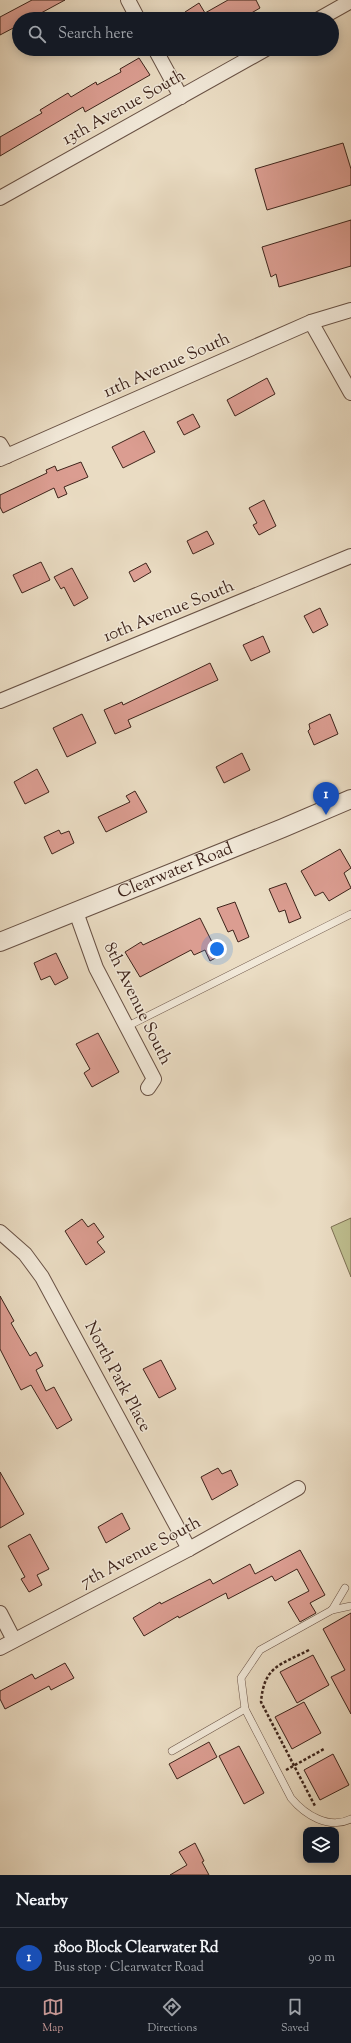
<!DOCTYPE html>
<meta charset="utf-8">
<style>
body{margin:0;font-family:"Sorts Mill Goudy",serif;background:#20242c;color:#f1f3f6}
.controls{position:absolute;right:12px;bottom:12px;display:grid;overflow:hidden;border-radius:8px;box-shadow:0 2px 10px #0003}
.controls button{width:36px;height:36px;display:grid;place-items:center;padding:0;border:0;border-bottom:1px solid #363941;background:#171b24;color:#f1f3f6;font:20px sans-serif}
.you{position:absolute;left:217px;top:949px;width:14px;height:14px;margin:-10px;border:3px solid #fff;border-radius:50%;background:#1a73e8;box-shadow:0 0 0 6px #1a73e833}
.badge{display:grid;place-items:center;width:26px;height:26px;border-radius:50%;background:#c59692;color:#fff;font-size:13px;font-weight:700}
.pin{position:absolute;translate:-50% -33px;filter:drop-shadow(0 1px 2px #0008)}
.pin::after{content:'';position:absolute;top:21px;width:14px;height:12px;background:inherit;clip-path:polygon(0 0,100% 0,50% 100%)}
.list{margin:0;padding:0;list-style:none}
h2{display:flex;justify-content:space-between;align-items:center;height:52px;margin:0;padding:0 16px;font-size:17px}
h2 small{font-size:13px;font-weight:400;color:#9ea1a6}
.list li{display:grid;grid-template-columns:26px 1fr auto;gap:12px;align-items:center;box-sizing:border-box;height:60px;padding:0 16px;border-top:1px solid #363941}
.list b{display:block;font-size:15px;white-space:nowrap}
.list p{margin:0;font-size:13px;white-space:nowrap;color:#9ea1a6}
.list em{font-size:13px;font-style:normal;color:#9ea1a6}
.icon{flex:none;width:22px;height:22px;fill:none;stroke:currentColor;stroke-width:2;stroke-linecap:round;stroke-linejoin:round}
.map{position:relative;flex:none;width:351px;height:1875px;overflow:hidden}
.search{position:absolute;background:#171b24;box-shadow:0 2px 10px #0003;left:12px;right:12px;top:12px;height:44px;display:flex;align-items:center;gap:10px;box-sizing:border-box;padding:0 14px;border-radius:22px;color:#9ea1a6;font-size:15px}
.sheet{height:112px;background:#171b24}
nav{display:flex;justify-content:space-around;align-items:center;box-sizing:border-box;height:56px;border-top:1px solid #363941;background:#171b24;font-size:11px;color:#9ea1a6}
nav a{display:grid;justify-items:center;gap:2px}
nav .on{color:#c59692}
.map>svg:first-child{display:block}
</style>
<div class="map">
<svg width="351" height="1875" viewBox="0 0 351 1875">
<rect width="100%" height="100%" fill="#eadcc3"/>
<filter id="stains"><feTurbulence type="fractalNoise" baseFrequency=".005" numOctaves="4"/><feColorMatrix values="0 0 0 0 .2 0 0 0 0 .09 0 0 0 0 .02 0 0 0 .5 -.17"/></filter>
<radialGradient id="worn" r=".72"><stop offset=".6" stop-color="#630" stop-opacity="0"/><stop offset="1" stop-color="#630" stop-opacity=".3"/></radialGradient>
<polygon fill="#bebe8f" stroke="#7e7155" points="351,1218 351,1277 331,1227"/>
<g fill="#db9d91" stroke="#3e241b">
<polygon points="32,0 65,0 30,19 19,19 19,25 0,35 0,17"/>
<polygon points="228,0 256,0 260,8 241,19 190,19 185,12 199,3 205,13"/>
<polygon points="139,58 150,75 85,112 83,107 0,156 0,137 42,113 40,110 68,93 71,97 96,82 97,85 121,72 120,69"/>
<polygon points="343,143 351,169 351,185 267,210 255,169"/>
<polygon points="351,220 351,266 279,287 276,274 271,277 262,247"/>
<polygon points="267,378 275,394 235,416 227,400"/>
<polygon points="193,414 200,427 184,435 177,422"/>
<polygon points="144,431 155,452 123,468 112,447"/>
<polygon points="81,462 88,477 64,487 67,494 58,498 54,488 3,513 0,507 0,495 47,473 46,470 55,466 57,471"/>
<polygon points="264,500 276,526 259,535 253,525 257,523 249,508"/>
<polygon points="207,531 214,544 193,554 187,541"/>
<polygon points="41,562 50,580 22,593 13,575"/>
<polygon points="146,563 151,572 134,582 129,572"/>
<polygon points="72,568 88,598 74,606 64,587 61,589 54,577"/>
<polygon points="320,608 328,625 313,633 304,616"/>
<polygon points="263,636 270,652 251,661 243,645"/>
<polygon points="210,663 218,680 128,720 131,727 115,734 104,710 122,702 123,705"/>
<polygon points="82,714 96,743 67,757 53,728"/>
<polygon points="330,714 338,734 314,745 308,731 310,729 309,724"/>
<polygon points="242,753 250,770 224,783 216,767"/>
<polygon points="37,769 49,792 25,804 14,782"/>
<polygon points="135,791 147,812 106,832 98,817 130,802 126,796"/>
<polygon points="59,830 61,834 69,831 74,843 52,854 44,837"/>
<polygon points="340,849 351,868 344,873 351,888 329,901 323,892 315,896 301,871"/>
<polygon points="286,883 301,918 289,923 285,910 279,912 269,889"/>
<polygon points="235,902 249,937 238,942 233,930 228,932 217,908"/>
<polygon points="200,918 219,956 210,961 205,950 194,955 191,950 140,977 125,952 141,942 143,945"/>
<polygon points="56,953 68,978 55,985 50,976 41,980 34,963"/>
<polygon points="98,1033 119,1072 92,1087 84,1073 90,1069 76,1044"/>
<polygon points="82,1219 88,1227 94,1223 104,1237 97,1242 105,1252 86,1265 65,1231"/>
<polygon points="0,1296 14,1321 11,1323 30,1356 36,1352 43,1366 36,1370 46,1391 54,1387 72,1420 57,1429 31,1385 21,1390 0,1349"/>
<polygon points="161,1360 176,1389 159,1398 143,1369"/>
<polygon points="218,1468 222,1474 231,1470 238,1485 212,1500 201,1477"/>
<polygon points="0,1472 24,1514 0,1528"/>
<polygon points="122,1513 130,1529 106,1543 98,1527"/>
<polygon points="30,1534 49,1569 37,1575 42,1585 29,1592 21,1579 25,1577 8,1546"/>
<polygon points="300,1550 325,1595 310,1603 316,1613 300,1622 288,1602 309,1591 297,1569 275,1581 272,1576 228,1599 226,1593 179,1618 178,1616 144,1636 133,1618 160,1602 161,1604 210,1579 213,1584 250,1564 255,1574"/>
<polygon points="351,1613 351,1714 331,1677 345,1670 323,1629"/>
<polygon points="313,1655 329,1685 297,1703 280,1672"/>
<polygon points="65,1663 74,1678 51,1690 49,1686 5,1709 0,1699 0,1691 32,1674 35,1679"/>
<polygon points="304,1702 321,1733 292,1749 275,1717"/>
<polygon points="209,1742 217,1757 177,1779 169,1764"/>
<polygon points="239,1746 264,1793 244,1804 219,1756"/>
<polygon points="333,1754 349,1785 320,1800 304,1770"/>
<polygon points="195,1843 204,1861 202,1862 209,1875 170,1875 187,1865 179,1852"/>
</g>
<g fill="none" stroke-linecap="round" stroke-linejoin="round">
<g stroke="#695245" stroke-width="8">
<g id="service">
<polyline points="126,1027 351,914"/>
<path d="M345 1588 332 1610 260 1650 241 1678 245 1709 291 1798C305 1815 329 1830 351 1819"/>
<polyline points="332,1610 351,1606"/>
<polyline points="172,1751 245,1709"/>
</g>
</g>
<g stroke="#695245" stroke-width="16">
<g id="minor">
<polyline points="128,0 138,19"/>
<polyline points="319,19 351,1"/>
<polyline points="155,49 181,97"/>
<polyline points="0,198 266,49"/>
<polyline points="311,322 351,393"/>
<polyline points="0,444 7,456"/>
<polyline points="0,459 311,322 351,310"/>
<polyline points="0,701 351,556"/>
<polyline points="76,912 96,968 154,1079 148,1088"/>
<polyline points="0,1232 25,1254 42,1277 189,1549"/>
<polyline points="0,1613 14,1640"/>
<polyline points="0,1648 189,1549 298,1488"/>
</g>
</g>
<g stroke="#695245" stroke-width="20">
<g id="tertiary">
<path id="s1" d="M0 942 283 828 351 799"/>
</g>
</g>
<g stroke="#3e241b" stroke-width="2.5" stroke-dasharray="3 2" stroke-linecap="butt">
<path d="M309 1650C280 1665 264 1666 261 1702L315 1806"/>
<polyline points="286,1770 324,1749"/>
</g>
<use href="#service" stroke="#f1e8d8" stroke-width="7"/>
<use href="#minor" stroke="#f1e8d8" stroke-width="14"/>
<use href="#tertiary" stroke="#f1e8d8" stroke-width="18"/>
</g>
<g text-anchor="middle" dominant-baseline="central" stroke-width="3" stroke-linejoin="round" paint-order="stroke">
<g font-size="17" fill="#3e241b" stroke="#f1e8d8">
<text transform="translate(124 108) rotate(-29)">13th Avenue South</text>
<text transform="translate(167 366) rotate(-24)">11th Avenue South</text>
<text transform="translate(169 612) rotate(-22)">10th Avenue South</text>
<text stroke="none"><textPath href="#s1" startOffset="189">Clearwater Road</textPath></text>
<text transform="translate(137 1004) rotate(64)">8th Avenue South</text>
<text transform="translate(117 1377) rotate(62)">North Park Place</text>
<text transform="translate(141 1553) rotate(-28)">7th Avenue South</text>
</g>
</g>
<rect width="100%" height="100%" filter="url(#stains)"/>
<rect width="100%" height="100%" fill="url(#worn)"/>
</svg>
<div class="controls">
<button><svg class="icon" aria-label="layers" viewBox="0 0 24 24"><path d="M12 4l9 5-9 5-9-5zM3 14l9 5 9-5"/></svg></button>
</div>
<div class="you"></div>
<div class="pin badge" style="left:326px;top:815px;background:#1a4fb4">1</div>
<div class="search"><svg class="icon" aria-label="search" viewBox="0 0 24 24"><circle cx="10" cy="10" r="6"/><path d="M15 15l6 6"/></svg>Search here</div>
</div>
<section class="sheet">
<h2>Nearby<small></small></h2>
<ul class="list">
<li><span class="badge" style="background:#1a4fb4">1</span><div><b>1800 Block Clearwater Rd</b><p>Bus stop · Clearwater Road</p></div><em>90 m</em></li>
</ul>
</section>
<nav>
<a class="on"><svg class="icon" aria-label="map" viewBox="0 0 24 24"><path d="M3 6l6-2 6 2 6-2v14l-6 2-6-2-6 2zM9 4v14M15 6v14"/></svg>Map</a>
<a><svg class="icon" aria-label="directions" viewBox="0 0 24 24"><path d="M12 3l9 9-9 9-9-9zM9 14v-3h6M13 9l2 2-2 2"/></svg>Directions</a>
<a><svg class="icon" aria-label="saved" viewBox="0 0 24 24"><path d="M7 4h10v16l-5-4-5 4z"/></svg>Saved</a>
</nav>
